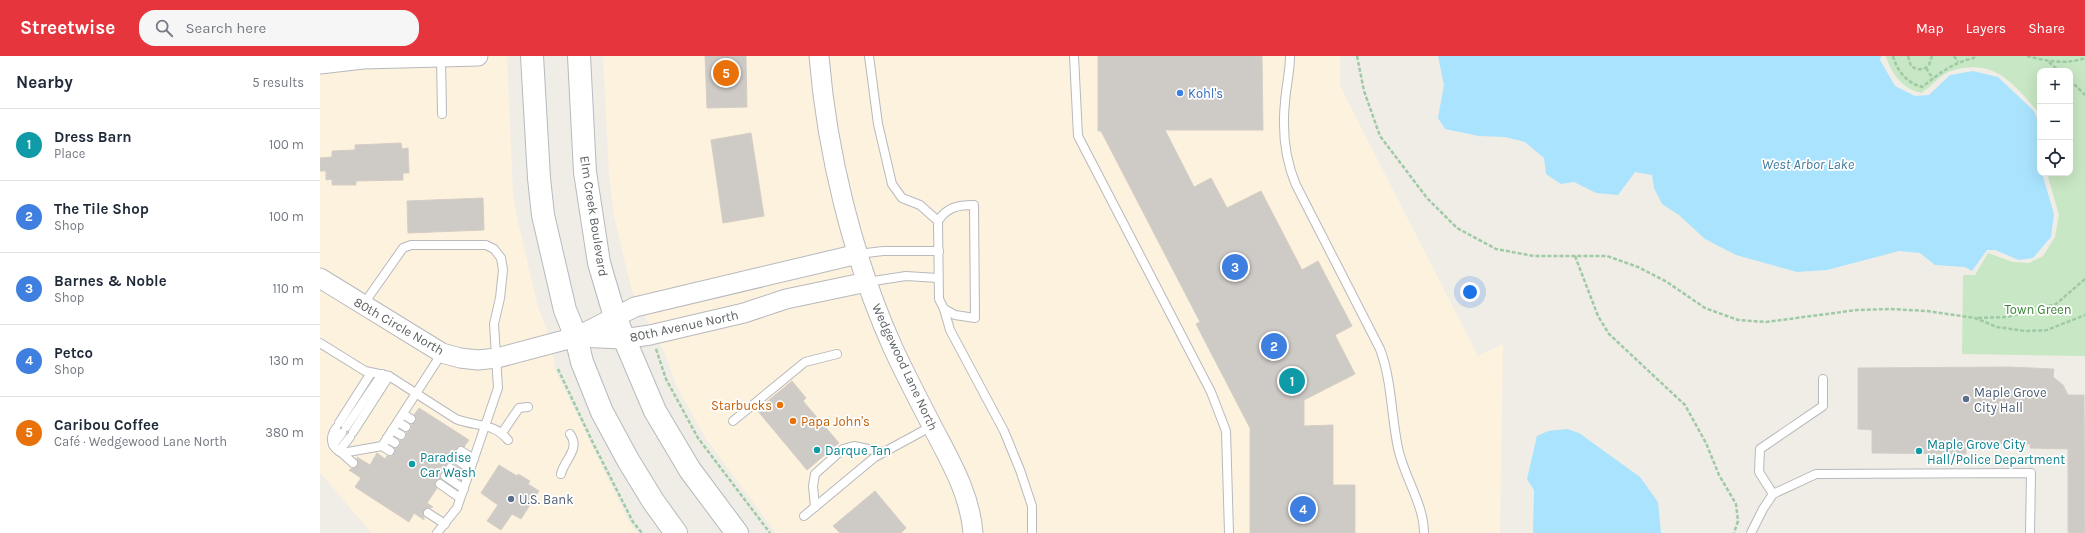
<!DOCTYPE html>
<meta charset="utf-8">
<style>
body{margin:0;font-family:Karla,sans-serif;background:#f6f6f7;color:#1f2937}
.controls{position:absolute;right:12px;top:12px;display:grid;overflow:hidden;border-radius:8px;box-shadow:0 4px 16px #0002}
.controls button{width:36px;height:36px;display:grid;place-items:center;padding:0;border:0;border-bottom:1px solid #e0e1e3;background:#fff;color:#1f2937;font:20px sans-serif}
.you{position:absolute;left:1150px;top:236px;width:14px;height:14px;margin:-10px;border:3px solid #fff;border-radius:50%;background:#1a73e8;box-shadow:0 0 0 6px #1a73e833}
.badge{display:grid;place-items:center;width:26px;height:26px;border-radius:50%;background:#e7353d;color:#fff;font-size:13px;font-weight:700}
.pin{position:absolute;translate:-50% -50%;border:2px solid #fff;box-shadow:0 1px 4px #0006}
.list{margin:0;padding:0;list-style:none}
h2{display:flex;justify-content:space-between;align-items:center;height:52px;margin:0;padding:0 16px;font-size:17px}
h2 small{font-size:13px;font-weight:400;color:#747a83}
.list li{display:grid;grid-template-columns:26px 1fr auto;gap:12px;align-items:center;box-sizing:border-box;height:72px;padding:0 16px;border-top:1px solid #e0e1e3}
.list b{display:block;font-size:15px;white-space:nowrap}
.list p{margin:0;font-size:13px;white-space:nowrap;color:#747a83}
.list em{font-size:13px;font-style:normal;color:#747a83}
.icon{flex:none;width:22px;height:22px;fill:none;stroke:currentColor;stroke-width:2;stroke-linecap:round;stroke-linejoin:round}
.map{position:relative;flex:none;width:1765px;height:477px;overflow:hidden}
header{display:flex;align-items:center;gap:24px;box-sizing:border-box;height:56px;padding:0 20px;background:#e7353d;color:#fff}
header strong{font-size:19px}
nav{display:flex;gap:22px;margin-inline-start:auto;font-size:14px}
.search{width:280px;height:36px;background:#f6f6f7;display:flex;align-items:center;gap:10px;box-sizing:border-box;padding:0 14px;border-radius:16px;color:#747a83;font-size:15px}
main{display:flex}
aside{flex:1;background:#fff}
.map>svg:first-child{display:block}
</style>
<header>
<strong>Streetwise</strong>
<div class="search"><svg class="icon" aria-label="search" viewBox="0 0 24 24"><circle cx="10" cy="10" r="6"/><path d="M15 15l6 6"/></svg>Search here</div>
<nav><a>Map</a><a>Layers</a><a>Share</a></nav>
</header>
<main>
<aside>
<h2>Nearby<small>5 results</small></h2>
<ul class="list">
<li><span class="badge" style="background:#0f9aa8">1</span><div><b>Dress Barn</b><p>Place</p></div><em>100 m</em></li>
<li><span class="badge" style="background:#3f7fe0">2</span><div><b>The Tile Shop</b><p>Shop</p></div><em>100 m</em></li>
<li><span class="badge" style="background:#3f7fe0">3</span><div><b>Barnes &amp; Noble</b><p>Shop</p></div><em>110 m</em></li>
<li><span class="badge" style="background:#3f7fe0">4</span><div><b>Petco</b><p>Shop</p></div><em>130 m</em></li>
<li><span class="badge" style="background:#e8710a">5</span><div><b>Caribou Coffee</b><p>Café · Wedgewood Lane North</p></div><em>380 m</em></li>
</ul>
</aside>
<div class="map">
<svg width="1765" height="477" viewBox="0 0 1765 477">
<rect width="100%" height="100%" fill="#f0ede6"/>
<g fill="#fdf2de">
<polygon points="0,0 187,0 193,137 198,166 218,251 232,287 235,314 310,468 318,477 52,477 0,417"/>
<polygon points="283,0 1020,0 1020,30 1158,300 1183,288 1180,477 456,477 385,381 356,329 346,300 312,235 294,160 289,119"/>
</g>
<path fill="#c8e7c4" d="M1566 0H1765V300L1642 298 1643 219H1655L1668 197 1693 206 1709 207 1723 200 1735 181 1739 159 1727 117H1750V15H1720V58C1693 28 1675 0 1628 16 1618 21 1611 31 1601 37 1583 33 1571 18 1566 0Z"/>
<g fill="#a9e3fe">
<polygon points="1118,0 1561,0 1560,4 1575,30 1595,40 1609,39 1630,19 1653,15 1678,21 1714,55 1720,70 1720,117 1722,117 1734,158 1731,181 1713,202 1699,204 1675,194 1667,194 1652,215 1645,211 1615,209 1600,197 1579,195 1507,214 1477,216 1416,199 1385,183 1359,159 1342,148 1334,132 1332,119 1315,116 1298,139 1276,137 1254,126 1241,128 1226,118 1224,102 1205,86 1185,81 1159,80 1125,73 1118,62 1124,29"/>
<polygon points="1247,373 1259,377 1320,421 1338,446 1341,477 1213,477 1214,434 1207,423 1217,380 1228,375"/>
</g>
<g fill="#cecac6" stroke="#d5cec5">
<polygon points="385,0 426,0 427,51 387,52"/>
<polygon points="778,0 942,0 943,74 845,74 874,131 891,122 907,152 941,135 982,214 998,205 1032,270 1015,279 1035,318 984,344 984,370 1013,369 1013,429 1035,429 1035,477 930,477 930,372 876,268 880,266 781,75 778,75"/>
<polygon points="431,77 444,160 403,167 391,84"/>
<polygon points="81,87 82,93 88,92 89,117 83,117 83,124 36,125 36,129 12,129 12,123 6,124 6,115 0,115 0,102 12,101 12,95 35,94 35,89"/>
<polygon points="163,142 164,174 88,177 87,145"/>
<polygon points="1690,311 1734,313 1733,321 1743,329 1748,339 1764,339 1765,477 1749,477 1748,475 1748,393 1710,392 1710,388 1646,388 1646,398 1552,397 1552,374 1538,373 1538,312"/>
<polygon points="472,325 486,342 483,345 519,387 487,414 437,354"/>
<polygon points="99,352 149,384 144,391 141,390 137,392 136,398 131,402 132,407 126,409 125,415 120,417 120,423 115,425 117,432 107,447 113,451 104,454 104,464 94,457 89,466 35,431 41,422 29,414 37,410 37,401 50,409 57,397 65,403 67,400 73,400 75,392 80,390 80,384 86,382 86,376 91,374 91,368 96,366 94,359"/>
<polygon points="179,409 197,420 198,418 210,425 208,428 219,435 201,463 192,458 181,474 167,465 178,449 161,437"/>
<polygon points="555,435 586,472 581,477 520,477 513,470"/>
</g>
<g fill="none" stroke-linecap="round" stroke-linejoin="round">
<g stroke="#b7b9bd" stroke-width="10">
<g id="service">
<polyline points="549,0 558,68 572,128 582,142 600,149 618,165 619,243 624,253 630,274 684,375 700,414 712,450 712,477"/>
<polyline points="754,0 758,80 891,336 906,375 909,477"/>
<path d="M970 0C970 16 966 31 965 46 962 75 965 103 976 129L1060 293C1072 325 1071 359 1078 392 1084 421 1104 448 1104 477"/>
<polyline points="121,1 122,58"/>
<path d="M618 165C627 151 638 149 654 149L655 262 635 259 624 253"/>
<polyline points="538,198 563,195 619,195"/>
<polyline points="547,226 586,220 618,222"/>
<polyline points="43,249 83,192 91,189 166,189 174,193 181,202 183,214 180,242 174,268 178,332 137,452 117,477"/>
<path d="M0 287 45 315 69 320 136 363C156 371 173 366 188 384"/>
<polyline points="83,358 91,363"/>
<polyline points="413,365 485,306 517,298"/>
<polyline points="78,366 86,371"/>
<polyline points="19,367 51,317"/>
<polyline points="26,371 62,318"/>
<path d="M16 372C9 382 11 391 22 397L62 390 122 297"/>
<polyline points="72,374 81,379"/>
<polyline points="33,376 69,320"/>
<polyline points="182,377 199,352 208,351"/>
<polyline points="67,382 75,387"/>
<polyline points="13,389 22,377"/>
<polyline points="62,390 70,395"/>
<polyline points="19,395 30,381"/>
<polyline points="141,395 154,403"/>
<polyline points="22,397 33,407"/>
<polyline points="136,403 150,413"/>
<polyline points="130,412 147,422"/>
<path d="M241 418C244 404 261 393 250 378"/>
<polyline points="125,420 144,433"/>
<polyline points="120,428 140,442"/>
<polyline points="1453,438 1439,416 1440,393 1503,350 1503,323"/>
<polyline points="495,451 493,430 495,418 523,393 534,390 562,396"/>
<polyline points="108,457 125,468"/>
<polyline points="484,460 555,401 612,370"/>
<polyline points="1431,477 1443,453 1453,438 1496,418 1711,417 1710,477"/>
</g>
</g>
<g stroke="#b7b9bd" stroke-width="21">
<g id="tertiary">
<path d="M499 0C507 98 533 203 573 292 585 318 598 343 611 368 629 403 650 437 653 477"/>
<polyline points="0,8 43,3 158,0"/>
<polyline points="0,222 122,297 140,302 158,304 177,302 256,281 315,251 538,198"/>
<polyline points="257,281 303,283 330,279 424,257 466,243 547,226"/>
</g>
</g>
<g stroke="#b5babd" stroke-width="24">
<g id="secondary">
<polyline points="212,0 219,122 223,159 245,254 256,281 262,306 282,356 308,404 333,445 356,477"/>
<polyline points="259,0 265,116 279,207 295,261 335,355 370,414 417,477"/>
</g>
</g>
<g stroke="#9ecaa5" stroke-width="2.5" stroke-dasharray="4 2" stroke-linecap="butt">
<polyline points="1037,0 1044,35 1060,80 1107,142 1137,172 1176,193 1214,200 1287,200 1318,211 1347,226 1385,252 1418,264 1446,266 1537,254 1570,253 1607,255 1655,262 1677,271 1705,275 1727,274 1765,259"/>
<path d="M1573 0C1577 15 1587 27 1602 31 1620 17 1632 7 1654 2V0"/>
<path d="M1588 0 1591 10C1597 14 1603 15 1609 9L1612 0"/>
<polyline points="1634,0 1638,6"/>
<path d="M1707 0C1726 5 1746 9 1765 2"/>
<polyline points="1729,6 1739,15"/>
<polyline points="1606,12 1613,23"/>
<polyline points="1750,24 1765,39"/>
<polyline points="1255,200 1278,260 1289,278 1365,349 1386,387 1399,419 1416,448 1418,465 1414,477"/>
<polyline points="1658,262 1687,261 1736,248 1765,223"/>
<polyline points="336,293 346,323 378,382 450,477"/>
<polyline points="238,313 274,389 313,466 322,477"/>
</g>
<use href="#service" stroke="#fff" stroke-width="8"/>
<use href="#tertiary" stroke="#fff" stroke-width="19"/>
<use href="#secondary" stroke="#fff" stroke-width="22"/>
</g>
<circle fill="#3f7fe0" stroke="#fff" stroke-width="1.5" cx="860" cy="37" r="4"/>
<g fill="#5c6f8a" stroke="#fff" stroke-width="1.5">
<circle cx="1646" cy="343" r="4"/>
<circle cx="191" cy="443" r="4"/>
</g>
<g fill="#e8710a" stroke="#fff" stroke-width="1.5">
<circle cx="460" cy="349" r="4"/>
<circle cx="473" cy="365" r="4"/>
</g>
<g fill="#0f9aa8" stroke="#fff" stroke-width="1.5">
<circle cx="497" cy="394" r="4"/>
<circle cx="1599" cy="395" r="4"/>
<circle cx="92" cy="408" r="4"/>
</g>
<g text-anchor="middle" dominant-baseline="central" stroke-width="3.5" stroke-linejoin="round" paint-order="stroke">
<g font-size="13" fill="#366cbe" stroke="#fff" text-anchor="start">
<text x="868" y="37">Kohl's</text>
</g>
<g font-size="13" fill="#5e6366" stroke="#fff">
<text transform="translate(274 160) rotate(81)">Elm Creek Boulevard</text>
<text transform="translate(79 270) rotate(30)">80th Circle North</text>
<text transform="translate(364 270) rotate(-12)">80th Avenue North</text>
<text transform="translate(585 311) rotate(65)">Wedgewood Lane North</text>
</g>
<g font-size="13" fill="#3d8536" stroke="#fff">
<text x="1718" y="253">Town Green</text>
</g>
<g font-size="13" fill="#4e5e75" stroke="#fff" text-anchor="start">
<text x="1654" y="336">Maple Grove<tspan x="1654" dy="15">City Hall</tspan></text>
<text x="199" y="443">U.S. Bank</text>
</g>
<g font-size="13" fill="#c56008" stroke="#fff" text-anchor="end">
<text x="452" y="349">Starbucks</text>
<text x="481" y="365" text-anchor="start">Papa John's</text>
</g>
<g font-size="13" fill="#0d838f" stroke="#fff" text-anchor="start">
<text x="1607" y="388">Maple Grove City<tspan x="1607" dy="15">Hall/Police Department</tspan></text>
<text x="505" y="394">Darque Tan</text>
<text x="100" y="401">Paradise<tspan x="100" dy="15">Car Wash</tspan></text>
</g>
<g font-size="14" font-style="italic" fill="#3f7a9f" stroke="#fff">
<text x="1488" y="108">West Arbor Lake</text>
</g>
</g>
</svg>
<div class="controls">
<button>+</button>
<button>−</button>
<button><svg class="icon" aria-label="locate" viewBox="0 0 24 24"><circle cx="12" cy="12" r="6"/><path d="M12 2v4M12 18v4M2 12h4M18 12h4"/></svg></button>
</div>
<div class="you"></div>
<div class="pin badge" style="left:972px;top:325px;background:#0f9aa8">1</div>
<div class="pin badge" style="left:954px;top:290px;background:#3f7fe0">2</div>
<div class="pin badge" style="left:915px;top:211px;background:#3f7fe0">3</div>
<div class="pin badge" style="left:983px;top:453px;background:#3f7fe0">4</div>
<div class="pin badge" style="left:406px;top:17px;background:#e8710a">5</div>
</div>
</main>
